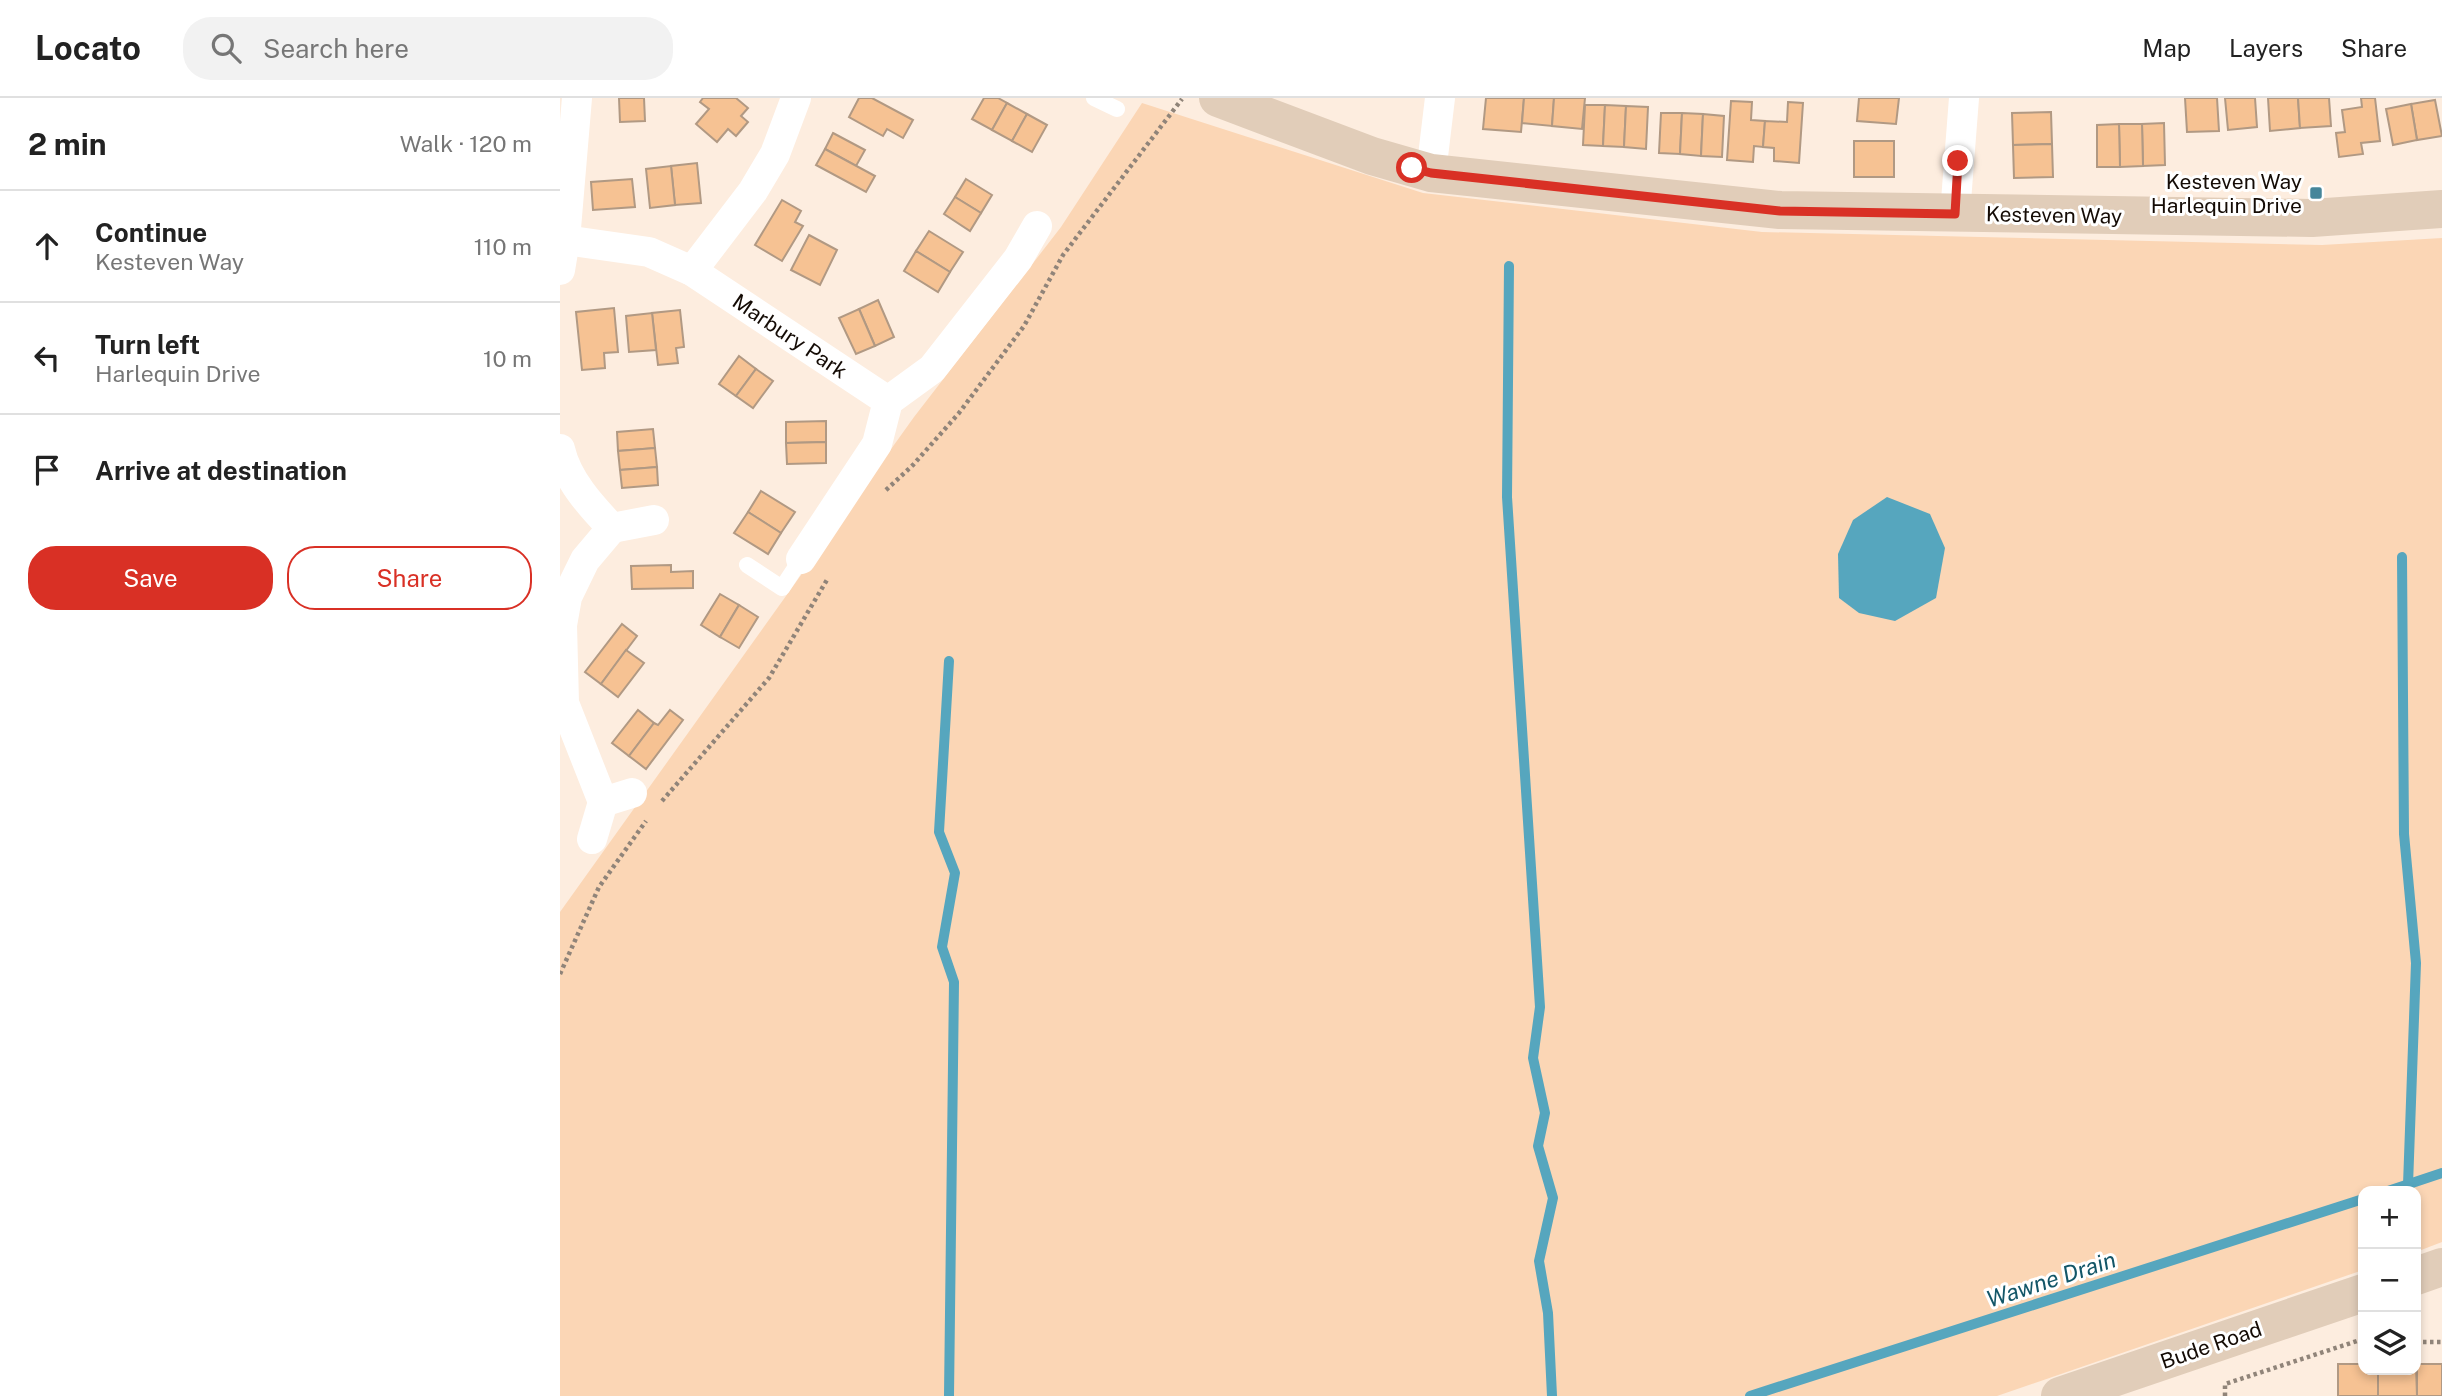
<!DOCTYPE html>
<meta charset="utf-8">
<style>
body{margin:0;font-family:"Public Sans",sans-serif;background:#f2f2f2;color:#222}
.controls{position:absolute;right:21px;bottom:21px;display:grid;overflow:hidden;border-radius:14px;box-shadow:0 4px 10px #0003}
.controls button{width:63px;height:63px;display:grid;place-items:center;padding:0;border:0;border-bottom:2px solid #e0e0e0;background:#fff;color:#222;font:35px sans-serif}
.stop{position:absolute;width:21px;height:21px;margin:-16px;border:5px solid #d93025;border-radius:50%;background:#fff}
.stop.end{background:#d93025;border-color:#fff;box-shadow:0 2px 7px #0008}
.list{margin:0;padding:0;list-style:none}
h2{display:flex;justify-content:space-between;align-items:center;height:91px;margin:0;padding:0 28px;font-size:30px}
h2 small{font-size:23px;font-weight:400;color:#767676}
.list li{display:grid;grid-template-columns:46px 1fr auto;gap:21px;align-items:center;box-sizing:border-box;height:112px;padding:0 28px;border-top:2px solid #e0e0e0}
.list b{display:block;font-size:26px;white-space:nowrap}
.list p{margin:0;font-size:23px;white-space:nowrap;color:#767676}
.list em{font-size:23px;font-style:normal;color:#767676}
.actions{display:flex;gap:14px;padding:21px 28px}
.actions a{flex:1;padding:16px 0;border:2px solid #d93025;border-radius:28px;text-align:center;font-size:24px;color:#d93025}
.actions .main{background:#d93025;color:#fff}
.icon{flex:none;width:38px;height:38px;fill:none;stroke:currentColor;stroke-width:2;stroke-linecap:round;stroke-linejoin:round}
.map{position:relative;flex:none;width:1882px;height:1298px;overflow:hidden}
header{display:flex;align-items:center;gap:42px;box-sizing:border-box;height:98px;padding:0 35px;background:#fff;border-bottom:2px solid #e0e0e0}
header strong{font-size:33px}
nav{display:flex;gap:38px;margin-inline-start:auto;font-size:24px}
.search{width:490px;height:63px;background:#f2f2f2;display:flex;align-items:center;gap:18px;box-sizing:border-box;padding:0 24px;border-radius:28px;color:#767676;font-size:26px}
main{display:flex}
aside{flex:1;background:#fff}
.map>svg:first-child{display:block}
</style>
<header>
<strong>Locato</strong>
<div class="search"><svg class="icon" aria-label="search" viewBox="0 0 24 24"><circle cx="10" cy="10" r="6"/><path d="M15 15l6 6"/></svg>Search here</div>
<nav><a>Map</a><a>Layers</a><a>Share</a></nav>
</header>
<main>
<aside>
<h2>2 min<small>Walk · 120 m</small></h2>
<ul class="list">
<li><svg class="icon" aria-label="ahead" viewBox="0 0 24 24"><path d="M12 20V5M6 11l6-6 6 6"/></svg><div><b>Continue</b><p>Kesteven Way</p></div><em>110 m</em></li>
<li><svg class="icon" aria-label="left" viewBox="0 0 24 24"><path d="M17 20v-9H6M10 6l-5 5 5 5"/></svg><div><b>Turn left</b><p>Harlequin Drive</p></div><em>10 m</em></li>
<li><svg class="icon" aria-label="arrive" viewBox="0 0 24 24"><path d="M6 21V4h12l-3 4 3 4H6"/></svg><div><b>Arrive at destination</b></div></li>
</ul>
<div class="actions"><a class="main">Save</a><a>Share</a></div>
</aside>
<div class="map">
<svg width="1882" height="1298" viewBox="0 0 1882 1298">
<rect width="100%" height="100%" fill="#fdeddf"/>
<polygon fill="#fbd6b5" points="582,5 863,95 1202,134 1762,147 1882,140 1882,1144 1856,1154 1856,1093 1803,1093 1803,1172 1437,1298 0,1298 0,814 354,319 501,129"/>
<polygon fill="#56a6be" points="1327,399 1370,416 1385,450 1376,500 1335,523 1299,515 1279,500 1278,456 1293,422"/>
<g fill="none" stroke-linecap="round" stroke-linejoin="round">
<g stroke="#56a6be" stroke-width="10">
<polyline points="949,168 947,399 980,909 973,960 985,1015 978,1048 993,1100 979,1163 988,1215 992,1298"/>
<polyline points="1842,459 1844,736 1856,865 1848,1087"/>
<polyline points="389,563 379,734 395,775 382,849 394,884 389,1298"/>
<polyline points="1828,1093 1882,1075"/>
<polyline points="1190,1298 1803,1101"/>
</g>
</g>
<g fill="#f6c293" stroke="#b19983" stroke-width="2">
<polygon points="59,0 84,0 85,23 60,24"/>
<polygon points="143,0 176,0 188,10 181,18 188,24 176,38 168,31 157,44 136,26 149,11 140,4"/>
<polygon points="299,0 312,0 353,22 343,40 327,31 323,38 289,19"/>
<polygon points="424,0 438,0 447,5 432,32 412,21"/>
<polygon points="926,0 964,0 961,34 923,31"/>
<polygon points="964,0 994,0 992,28 962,25"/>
<polygon points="994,0 1025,0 1022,31 992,28"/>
<polygon points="1299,0 1339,0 1336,26 1297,23"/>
<polygon points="1625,0 1657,0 1659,33 1627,34"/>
<polygon points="1665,0 1695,0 1697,29 1668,32"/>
<polygon points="1708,0 1738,0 1740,30 1710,33"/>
<polygon points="1738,0 1769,0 1771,28 1740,30"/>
<polygon points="1801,0 1815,0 1820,43 1801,45 1803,56 1779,59 1776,35 1785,34 1782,12 1802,9"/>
<polygon points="1875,2 1882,38 1857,42 1851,6"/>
<polygon points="1171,3 1192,4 1191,22 1205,23 1203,49 1194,48 1193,64 1167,62"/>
<polygon points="1228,4 1243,5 1239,65 1214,63 1214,50 1203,49 1205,23 1227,24"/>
<polygon points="447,5 467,16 452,43 432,32"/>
<polygon points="1851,6 1857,42 1833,47 1826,11"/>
<polygon points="1025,7 1045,7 1043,48 1023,47"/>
<polygon points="1045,7 1066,8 1064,49 1043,48"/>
<polygon points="1066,8 1088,9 1086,51 1064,49"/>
<polygon points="1491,14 1492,46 1453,47 1452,15"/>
<polygon points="1101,15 1122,15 1120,56 1099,55"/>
<polygon points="1122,15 1143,16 1141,58 1120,56"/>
<polygon points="467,16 487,27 472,54 452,43"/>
<polygon points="1143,16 1164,18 1162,59 1141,58"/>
<polygon points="1604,25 1605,67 1583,68 1582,26"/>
<polygon points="1559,26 1582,26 1583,68 1560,69"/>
<polygon points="1559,26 1560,69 1537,69 1537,27"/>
<polygon points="273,35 305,52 296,68 265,51"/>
<rect x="1294" y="43" width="40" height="36"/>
<polygon points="1492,46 1493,79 1454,80 1453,47"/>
<polygon points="265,51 315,78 306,94 256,67"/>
<polygon points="137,65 141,105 115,107 111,68"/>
<polygon points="111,68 115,107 90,110 86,71"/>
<polygon points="72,81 75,109 33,112 31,84"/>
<polygon points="406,81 432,97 421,115 395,99"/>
<polygon points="395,99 421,115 410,133 384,116"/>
<polygon points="222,102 241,113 235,124 243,128 222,163 195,147"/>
<polygon points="369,133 403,154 390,174 356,153"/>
<polygon points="249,137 277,152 260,187 231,172"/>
<polygon points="356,153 390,174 378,194 344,173"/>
<polygon points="318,202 334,239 315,248 299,211"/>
<polygon points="54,210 58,254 44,255 45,270 22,272 16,214"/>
<polygon points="299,211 315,248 296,256 279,220"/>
<polygon points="120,212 124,249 116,250 118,265 98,267 92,215"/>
<polygon points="92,215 96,252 69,254 66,218"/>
<polygon points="179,258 196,271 176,298 159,286"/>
<polygon points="196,271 213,283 193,310 176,298"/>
<polygon points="266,323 266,344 226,345 226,324"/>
<polygon points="93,331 95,350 58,353 57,334"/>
<polygon points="266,344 266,365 227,366 226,345"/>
<polygon points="95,350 97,369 60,372 58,353"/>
<polygon points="97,369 98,387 62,390 60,372"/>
<polygon points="201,393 235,414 221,435 188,414"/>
<polygon points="188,414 221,435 208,456 174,435"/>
<polygon points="111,467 111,474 133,473 133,490 72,491 71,468"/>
<polygon points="160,496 179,507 160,539 141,527"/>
<polygon points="179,507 198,519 179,550 160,539"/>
<polygon points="62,526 77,538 41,586 25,574"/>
<polygon points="66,552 84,565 58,599 41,586"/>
<polygon points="78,612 94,625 69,658 52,645"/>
<polygon points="110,612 123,622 86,671 69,658 94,625 98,627"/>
<polygon points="1778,1266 1803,1266 1803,1272 1818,1272 1818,1298 1778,1298"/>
<polygon points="1856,1266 1857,1298 1818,1298 1818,1272 1856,1272"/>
<rect x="1857" y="1266" width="25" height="32"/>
</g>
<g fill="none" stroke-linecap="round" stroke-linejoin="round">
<g stroke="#908479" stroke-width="4.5" stroke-dasharray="3.5 3.5" stroke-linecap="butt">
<polyline points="326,392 353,367 399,315 464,228 503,157 622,1"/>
<polyline points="102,703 209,580 268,480"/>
<polyline points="0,876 39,789 86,723"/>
<polyline points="1856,1244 1882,1244"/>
<polyline points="1665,1298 1665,1286 1797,1243 1803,1243"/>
</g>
<g stroke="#fff" stroke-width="16">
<polyline points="534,0 557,11"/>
<polyline points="187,467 222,490 241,461"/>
</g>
<g stroke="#fff" stroke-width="30">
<polyline points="871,75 880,0"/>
<polyline points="1395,116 1404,0"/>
<polyline points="5,142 89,154 132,173 328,303"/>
<polyline points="0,172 5,142 17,0"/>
<polyline points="132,173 193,93 215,56 236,0"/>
<path d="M0 351C7 382 31 408 52 430L94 422"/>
<polyline points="241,461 317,346 328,303 372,271 458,161 477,128"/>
<polyline points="43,704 4,605 2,527 7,499 25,462 52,430"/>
<polyline points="32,741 43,704 72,695"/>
</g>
<g stroke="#e1cdb9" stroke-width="38">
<polyline points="658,0 812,58 871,75 1220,112 1752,120 1882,111"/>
<polyline points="1856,1178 1882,1169"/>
<polyline points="1500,1298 1803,1195"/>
</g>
</g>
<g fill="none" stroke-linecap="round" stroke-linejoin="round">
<polyline stroke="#d93025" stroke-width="9" points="852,70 871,75 1220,113 1395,116 1398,63"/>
</g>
<rect fill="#46869a" stroke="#fff" stroke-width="2.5" x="1749" y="88" width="14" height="14" rx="3.5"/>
<g text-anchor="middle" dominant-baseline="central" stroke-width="6" stroke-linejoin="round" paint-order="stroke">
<g font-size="21" fill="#140b05" stroke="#fff" text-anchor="end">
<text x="1742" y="83">Kesteven Way<tspan x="1742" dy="24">Harlequin Drive</tspan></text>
</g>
<g font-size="21" fill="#140b05" stroke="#fff">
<text transform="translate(1494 117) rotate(1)">Kesteven Way</text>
<text transform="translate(230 238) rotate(34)">Marbury Park</text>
<text transform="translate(1651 1247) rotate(-19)">Bude Road</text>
</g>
<g font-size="23" font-style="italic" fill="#135668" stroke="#fff">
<text transform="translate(1491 1181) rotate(-18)">Wawne Drain</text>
</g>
</g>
</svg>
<div class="controls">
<button>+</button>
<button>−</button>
<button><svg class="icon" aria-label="layers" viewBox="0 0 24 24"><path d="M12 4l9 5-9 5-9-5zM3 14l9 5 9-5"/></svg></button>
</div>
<div class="stop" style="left:852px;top:70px"></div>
<div class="stop end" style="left:1398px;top:63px"></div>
</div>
</main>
